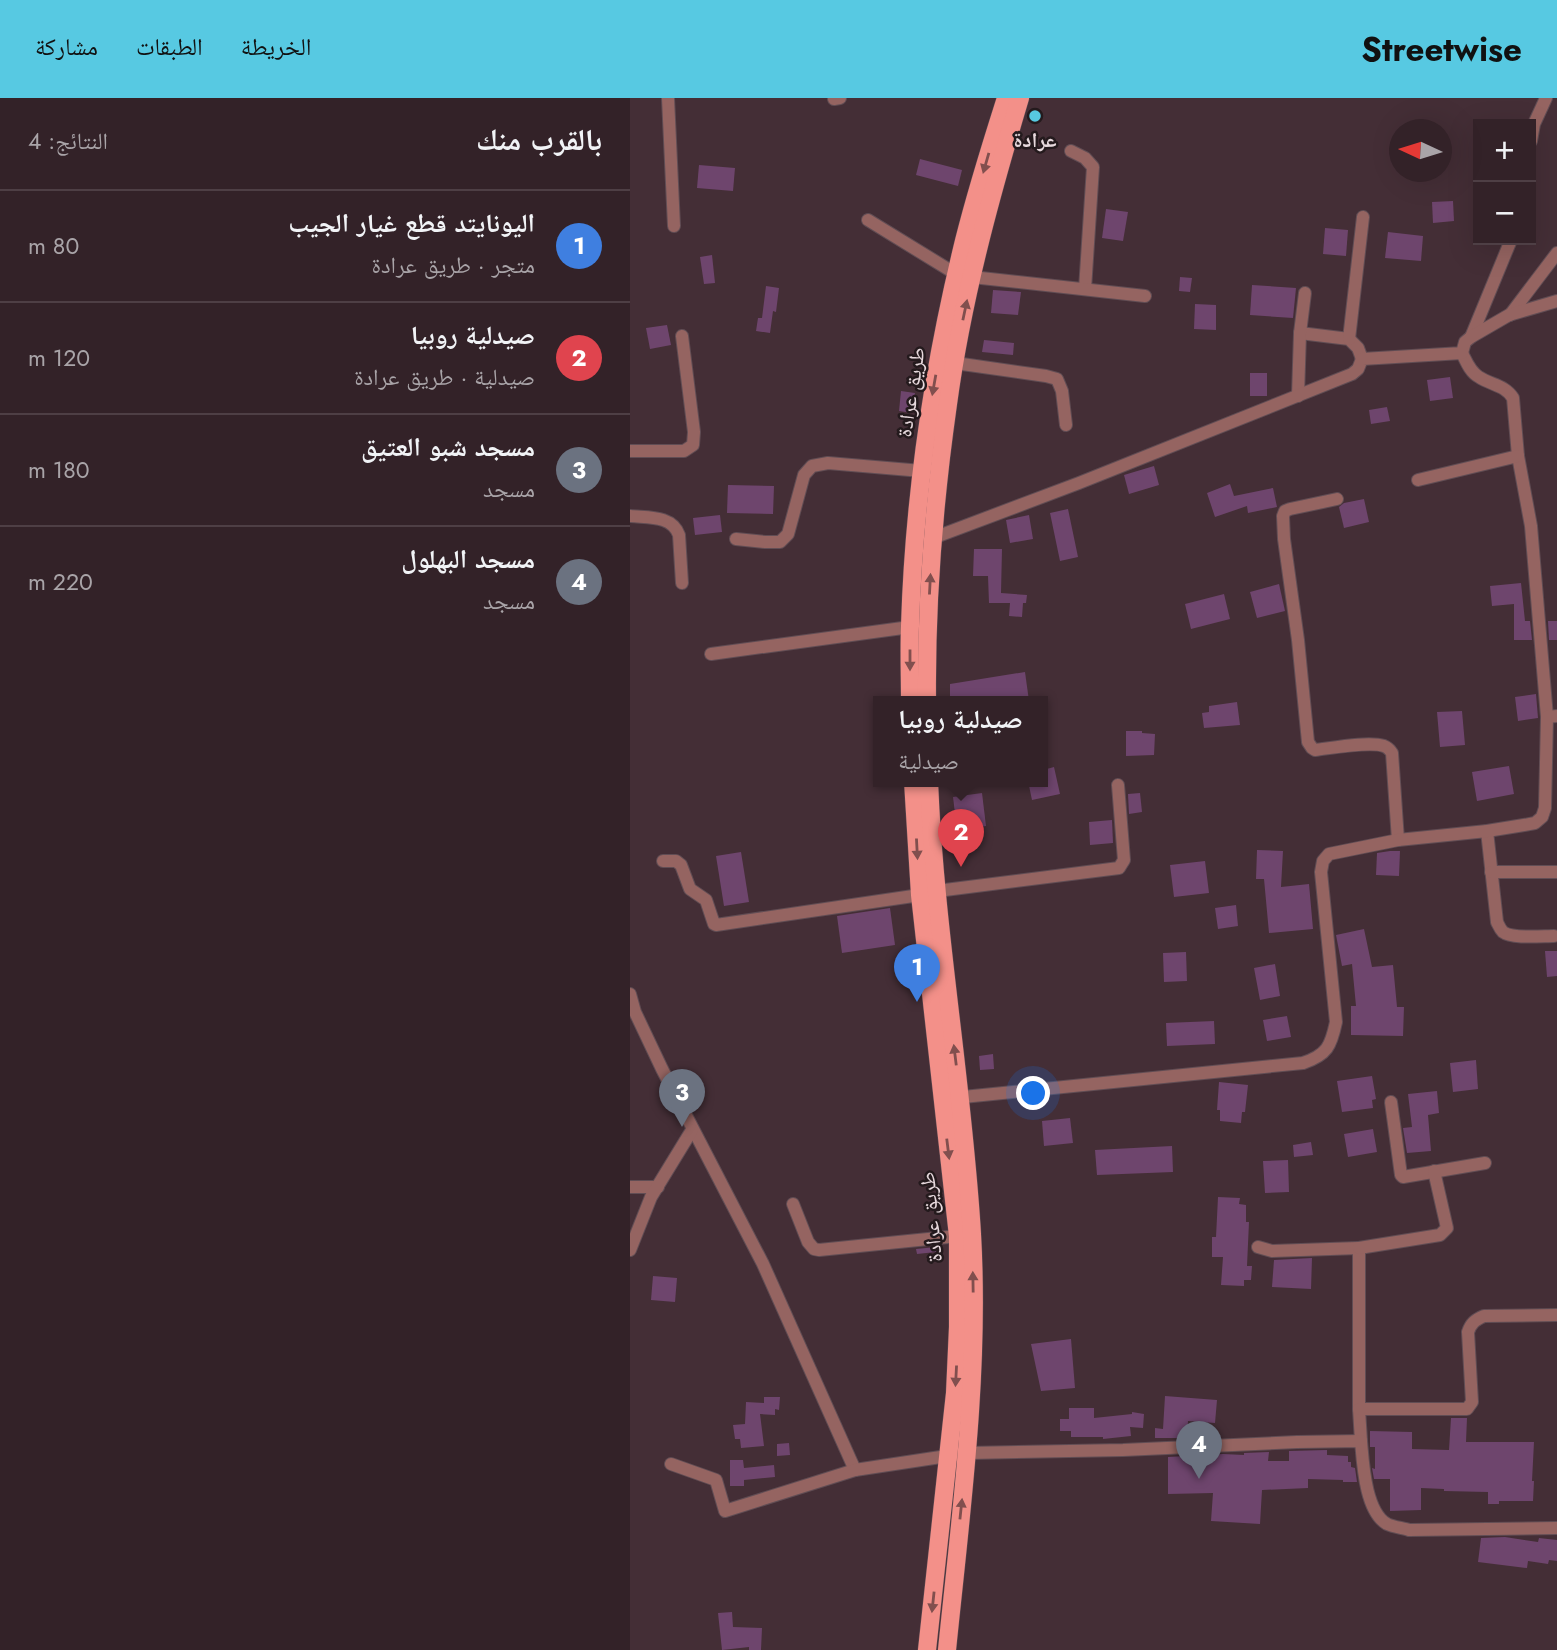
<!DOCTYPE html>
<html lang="ar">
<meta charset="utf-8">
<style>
body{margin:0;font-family:Jost,"Noto Naskh Arabic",sans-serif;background:#3b2a30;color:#f1f3f6;direction:rtl}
.controls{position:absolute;right:21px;top:21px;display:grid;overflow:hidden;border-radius:0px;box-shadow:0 7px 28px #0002}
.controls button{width:63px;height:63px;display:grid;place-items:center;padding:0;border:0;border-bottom:2px solid #4e3f45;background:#332228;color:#f1f3f6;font:35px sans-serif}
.compass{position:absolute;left:759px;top:21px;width:63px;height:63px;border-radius:50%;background:#332228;box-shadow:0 7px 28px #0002;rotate:274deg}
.you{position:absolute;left:404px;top:996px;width:24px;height:24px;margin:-18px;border:5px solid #fff;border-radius:50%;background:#1a73e8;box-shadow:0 0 0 10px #1a73e833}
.badge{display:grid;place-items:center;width:46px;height:46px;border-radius:50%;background:#57c9e2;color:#fff;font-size:23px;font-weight:700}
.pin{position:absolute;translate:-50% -58px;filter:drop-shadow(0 2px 4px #0008)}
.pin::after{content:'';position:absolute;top:37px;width:24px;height:21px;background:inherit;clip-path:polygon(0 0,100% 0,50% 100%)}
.popup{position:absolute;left:243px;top:598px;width:175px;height:91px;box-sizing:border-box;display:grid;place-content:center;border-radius:0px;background:#332228;filter:drop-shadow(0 2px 5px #0005);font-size:23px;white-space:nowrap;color:#a9a4a8}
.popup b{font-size:26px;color:#f1f3f6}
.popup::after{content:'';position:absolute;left:50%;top:100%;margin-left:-14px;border:14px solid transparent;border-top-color:#332228}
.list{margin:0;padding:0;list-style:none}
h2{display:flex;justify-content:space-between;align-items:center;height:91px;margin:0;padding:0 28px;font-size:30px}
h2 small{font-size:23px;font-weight:400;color:#a9a4a8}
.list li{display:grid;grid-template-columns:46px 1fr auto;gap:21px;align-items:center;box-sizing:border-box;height:112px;padding:0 28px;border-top:2px solid #4e3f45}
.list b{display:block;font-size:26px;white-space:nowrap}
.list p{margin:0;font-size:23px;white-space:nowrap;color:#a9a4a8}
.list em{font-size:23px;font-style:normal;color:#a9a4a8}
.map{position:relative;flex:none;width:927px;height:1552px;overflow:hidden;direction:ltr}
header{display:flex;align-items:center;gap:42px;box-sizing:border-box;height:98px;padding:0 35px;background:#57c9e2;color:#111}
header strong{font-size:33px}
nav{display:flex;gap:38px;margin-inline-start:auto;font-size:24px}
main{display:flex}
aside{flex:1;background:#332228}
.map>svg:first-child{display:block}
</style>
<header>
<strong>Streetwise</strong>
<nav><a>الخريطة</a><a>الطبقات</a><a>مشاركة</a></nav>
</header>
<main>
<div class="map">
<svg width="927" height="1552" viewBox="0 0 927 1552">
<rect width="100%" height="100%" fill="#442e36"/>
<g fill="#6e456d">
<polygon points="290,61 332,72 328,88 286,77"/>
<polygon points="69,67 105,70 103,93 67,90"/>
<polygon points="823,103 824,123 803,125 802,104"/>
<polygon points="476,111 498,114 493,143 472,140"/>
<polygon points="695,130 718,132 716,158 693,156"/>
<polygon points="758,134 793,138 791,163 755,160"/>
<polygon points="82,157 85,185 74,186 70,159"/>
<polygon points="550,179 562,180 560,194 549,193"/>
<polygon points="622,187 666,190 663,220 620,217"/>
<polygon points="136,188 149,190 146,214 143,213 140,235 126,233 128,220 132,220"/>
<polygon points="363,192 391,194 388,217 361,215"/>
<polygon points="565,206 586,207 586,232 564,231"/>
<polygon points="37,227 41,247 20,251 16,230"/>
<polygon points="354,242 384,245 383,257 352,254"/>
<rect x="620" y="275" width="17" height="23"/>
<polygon points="820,279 823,300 800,303 797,282"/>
<polygon points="271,293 285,295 282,315 269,313"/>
<polygon points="757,309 760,323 741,326 739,312"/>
<polygon points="524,368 529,387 499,396 494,377"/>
<polygon points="600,386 604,398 643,390 647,409 618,415 617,408 585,419 577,395"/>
<polygon points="98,387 144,388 143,416 97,415"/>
<polygon points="734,401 739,424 714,430 709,409 714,405"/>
<polygon points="438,411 448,459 430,463 420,415"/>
<polygon points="90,417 92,434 65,437 63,420"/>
<polygon points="399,417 403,441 380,445 376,422"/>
<polygon points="344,451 372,451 371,495 397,497 396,505 393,505 392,519 379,518 380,505 359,505 358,478 343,478"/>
<polygon points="891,485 895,523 900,523 902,542 884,542 884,506 862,508 860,488"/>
<polygon points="649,486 655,513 627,520 620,494"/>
<polygon points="594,496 600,521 561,531 555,506"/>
<polygon points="918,523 927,523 927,542 919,542"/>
<polygon points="395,574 399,603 320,603 320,586"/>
<polygon points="906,596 908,620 888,623 885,599"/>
<polygon points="607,604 610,627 574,630 572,615 579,614 579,608"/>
<polygon points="832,613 835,647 810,649 807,614"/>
<polygon points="496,633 512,633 512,635 525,636 524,657 496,658"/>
<polygon points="879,668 884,696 847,703 842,674"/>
<polygon points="424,669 430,696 402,702 398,683 413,683 413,672"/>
<polygon points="352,695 356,728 327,732 323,699"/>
<polygon points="510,695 512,714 499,716 498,696"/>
<polygon points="482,722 483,745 460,747 459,724"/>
<polygon points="627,752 653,753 651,789 679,786 683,831 639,835 634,781 626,781"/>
<polygon points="760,753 770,753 769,778 746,777 747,755"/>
<polygon points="111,754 119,804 94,808 86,758"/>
<polygon points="575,763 579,795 544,799 540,767"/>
<polygon points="606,807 608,828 588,831 585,810"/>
<polygon points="260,810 265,847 212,855 207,818"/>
<polygon points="734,831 742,869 763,867 767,909 774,909 773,938 721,937 721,908 726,908 722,866 712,868 706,837"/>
<polygon points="915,853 927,853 927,878 917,879"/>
<polygon points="556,854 557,883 534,884 533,855"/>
<polygon points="645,866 650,898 630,902 624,870"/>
<polygon points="657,918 661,939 637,943 633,922"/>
<polygon points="584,923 585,946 537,948 536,925"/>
<polygon points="363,956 364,971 350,972 349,958"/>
<polygon points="846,962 848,991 823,994 820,965"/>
<polygon points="742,978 746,1001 742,1002 743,1010 712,1014 707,983"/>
<polygon points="589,984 618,987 615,1014 612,1014 611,1025 590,1023 590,1012 587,1012"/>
<polygon points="807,993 809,1015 798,1017 801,1053 777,1055 773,1030 782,1029 778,996"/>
<polygon points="440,1020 443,1045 414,1048 412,1023"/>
<polygon points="743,1031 747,1054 718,1059 714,1036"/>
<polygon points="681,1044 683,1057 664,1059 663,1047"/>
<polygon points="542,1048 543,1074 467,1077 465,1052"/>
<polygon points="658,1062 659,1094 635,1095 633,1063"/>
<polygon points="588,1099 610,1100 609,1106 616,1107 616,1124 619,1124 617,1168 622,1168 621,1182 614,1182 614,1188 591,1187 593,1159 582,1159 582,1139 586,1139"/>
<polygon points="306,1149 306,1154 287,1156 286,1151"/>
<polygon points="682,1160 681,1191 642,1189 644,1162"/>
<polygon points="23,1178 47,1180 45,1204 21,1202"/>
<polygon points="441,1241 445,1290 411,1293 401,1246"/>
<polygon points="535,1298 587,1302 585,1325 558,1323 557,1340 525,1340 525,1330 533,1331"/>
<polygon points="134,1299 150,1299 149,1312 145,1311 145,1317 130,1316 134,1348 111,1350 110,1341 105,1341 103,1327 115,1326 116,1304 134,1305"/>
<polygon points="439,1310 464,1310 464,1320 502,1316 502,1314 514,1316 513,1330 500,1329 501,1338 473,1341 473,1339 441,1339 441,1333 430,1333 430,1321 439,1321"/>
<polygon points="821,1320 837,1320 836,1344 904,1344 902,1383 904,1383 903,1403 869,1403 869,1406 858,1406 858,1394 814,1393 814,1391 791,1390 791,1412 760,1413 760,1381 744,1381 742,1370 745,1371 745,1349 740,1349 740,1333 782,1334 782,1351 819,1352"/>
<polygon points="159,1345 160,1357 147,1358 147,1346"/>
<polygon points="697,1352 697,1357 718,1358 718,1364 721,1364 721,1369 725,1370 727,1384 713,1384 713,1382 678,1381 678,1390 632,1392 630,1426 581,1423 583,1395 538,1396 538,1359 593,1356 614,1357 614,1355 639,1354 638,1363 659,1363 659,1353"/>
<polygon points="100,1362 113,1362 114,1370 144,1367 145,1379 114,1382 114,1388 100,1388"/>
<polygon points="875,1439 908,1444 909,1440 927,1442 927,1463 919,1462 918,1466 898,1463 897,1470 848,1464 851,1440"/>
<polygon points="102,1514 103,1529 132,1530 131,1552 119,1552 119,1549 92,1552 88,1515"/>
</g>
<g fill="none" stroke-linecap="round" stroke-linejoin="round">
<g stroke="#614d54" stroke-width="14">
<g id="minor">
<polyline points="38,0 44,128"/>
<polyline points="204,1 210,0"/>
<polyline points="901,43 904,26 916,0"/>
<polyline points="441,53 455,60 463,69 455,191"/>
<polyline points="238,122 326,176"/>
<polyline points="342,179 515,198"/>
<polyline points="880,217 927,155"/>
<polyline points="670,235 719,241 728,250 732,261"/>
<polyline points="841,239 881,142"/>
<polyline points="719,241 733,119"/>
<path d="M832 255C836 263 840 274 849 279 861 287 875 287 883 300L888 358 901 428 917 619"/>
<polyline points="325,265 416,278 427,281 432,293 436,327"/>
<polyline points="668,298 670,235 675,195"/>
<polyline points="0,353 54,353 63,347 64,334 52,238"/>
<polyline points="788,382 888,358"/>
<path d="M707 401 660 411 655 413 653 418 654 441 668 542 678 644 682 650 685 652C702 650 739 643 754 648 759 650 759 651 762 655L768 742"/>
<path d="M0 418C18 420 42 417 49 437L52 485"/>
<polyline points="303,440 449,385 722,276 728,271 732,261 832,255 835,244 841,239 879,217 927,203"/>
<polyline points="106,441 135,444 150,444 158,436 174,377 182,368 198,365 292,373"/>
<polyline points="81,556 280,529"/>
<path d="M857 733 867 824C869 828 870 831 873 834 882 841 912 838 924 838"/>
<polyline points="33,763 46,763 51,767 60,791 76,802 84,826 86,827 290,797"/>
<polyline points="861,774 927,774"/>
<polyline points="307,793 489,770 494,762 488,687"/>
<polyline points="0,896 5,914 32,971 133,1166 225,1372"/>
<path d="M323 1000 673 965C697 957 701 948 706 924L691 774 693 763 699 756 768 742 857 733 894 727 905 725 912 719 915 710 917 619 927 618"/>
<polyline points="761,1004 771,1077 773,1079 855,1065"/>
<polyline points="0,1089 28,1089"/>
<polyline points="163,1106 178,1144 184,1151 189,1152 328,1138"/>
<polyline points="628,1149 642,1153 729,1150 729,1311 731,1343"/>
<polyline points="729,1150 810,1137 817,1130 804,1073"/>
<polyline points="0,1152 21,1099 62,1032"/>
<path d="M729 1311H837L842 1304 838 1234C841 1225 845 1222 854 1218L927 1217"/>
<path d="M41 1366 86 1382 95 1413 225 1372 337 1355 493 1352 667 1344 731 1343C733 1365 735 1413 757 1426 763 1429 773 1430 779 1432L927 1430"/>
</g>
</g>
<g stroke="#614d54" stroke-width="19">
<g id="primary">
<path d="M280 603C280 578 279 553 280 528 284 399 303 269 334 143 346 95 361 47 376 0"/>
<path d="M297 603C296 504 304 404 318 306 332 202 360 100 390 0"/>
<polyline points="283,683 290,797 328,1138 328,1229 325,1295 297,1552"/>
<path d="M299 683C305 835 333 984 342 1136 350 1275 331 1414 317 1552"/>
</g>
</g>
<use href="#minor" stroke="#956461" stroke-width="12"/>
<use href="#primary" stroke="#f39089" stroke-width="18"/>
</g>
<defs><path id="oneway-solid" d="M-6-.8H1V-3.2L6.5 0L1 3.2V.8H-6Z" transform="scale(1.75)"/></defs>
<g fill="#814f4e">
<use href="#oneway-solid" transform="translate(356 65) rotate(106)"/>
<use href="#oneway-solid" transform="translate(335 212) rotate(-78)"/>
<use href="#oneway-solid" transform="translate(304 287) rotate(100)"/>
<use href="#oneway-solid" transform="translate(300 486) rotate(-87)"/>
<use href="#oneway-solid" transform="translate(280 562) rotate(90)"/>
<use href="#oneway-solid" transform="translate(287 751) rotate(87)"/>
<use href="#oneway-solid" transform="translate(325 957) rotate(-97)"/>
<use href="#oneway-solid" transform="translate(318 1051) rotate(83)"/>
<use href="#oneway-solid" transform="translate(343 1184) rotate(-91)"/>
<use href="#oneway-solid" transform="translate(326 1278) rotate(93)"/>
<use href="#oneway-solid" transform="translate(331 1411) rotate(-84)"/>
<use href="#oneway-solid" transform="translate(303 1504) rotate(96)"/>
</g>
<circle fill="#57c9e2" stroke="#241a1d" stroke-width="2.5" cx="405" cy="18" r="7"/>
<g text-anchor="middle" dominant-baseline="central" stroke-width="5" stroke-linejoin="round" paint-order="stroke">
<g font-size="21" font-weight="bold" fill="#e7d9dd" stroke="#241a1d">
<text x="405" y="42">عرادة</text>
</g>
<g font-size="21" fill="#e7d9dd" stroke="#241a1d">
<text transform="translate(281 294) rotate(-81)">طريق عرادة</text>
<text transform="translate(301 1119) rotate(-95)">طريق عرادة</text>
</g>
</g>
</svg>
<div class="controls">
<button>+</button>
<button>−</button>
</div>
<svg class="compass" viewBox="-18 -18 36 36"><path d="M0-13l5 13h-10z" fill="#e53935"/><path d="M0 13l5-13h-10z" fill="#a9a4a8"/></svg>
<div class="you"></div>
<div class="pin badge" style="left:287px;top:904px;background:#3f7fe0">1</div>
<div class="pin badge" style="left:331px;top:769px;background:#e0444e">2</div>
<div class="popup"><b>صيدلية روبيا</b>صيدلية</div>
<div class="pin badge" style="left:52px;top:1029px;background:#6b7280">3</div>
<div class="pin badge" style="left:569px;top:1381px;background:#6b7280">4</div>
</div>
<aside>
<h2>بالقرب منك<small>النتائج: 4</small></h2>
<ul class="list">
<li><span class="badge" style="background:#3f7fe0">1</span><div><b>اليونايتد قطع غيار الجيب</b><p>متجر · طريق عرادة</p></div><em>80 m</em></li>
<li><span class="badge" style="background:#e0444e">2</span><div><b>صيدلية روبيا</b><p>صيدلية · طريق عرادة</p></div><em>120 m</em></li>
<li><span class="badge" style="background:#6b7280">3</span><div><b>مسجد شبو العتيق</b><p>مسجد</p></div><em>180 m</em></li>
<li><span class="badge" style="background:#6b7280">4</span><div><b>مسجد البهلول</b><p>مسجد</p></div><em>220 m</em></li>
</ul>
</aside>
</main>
